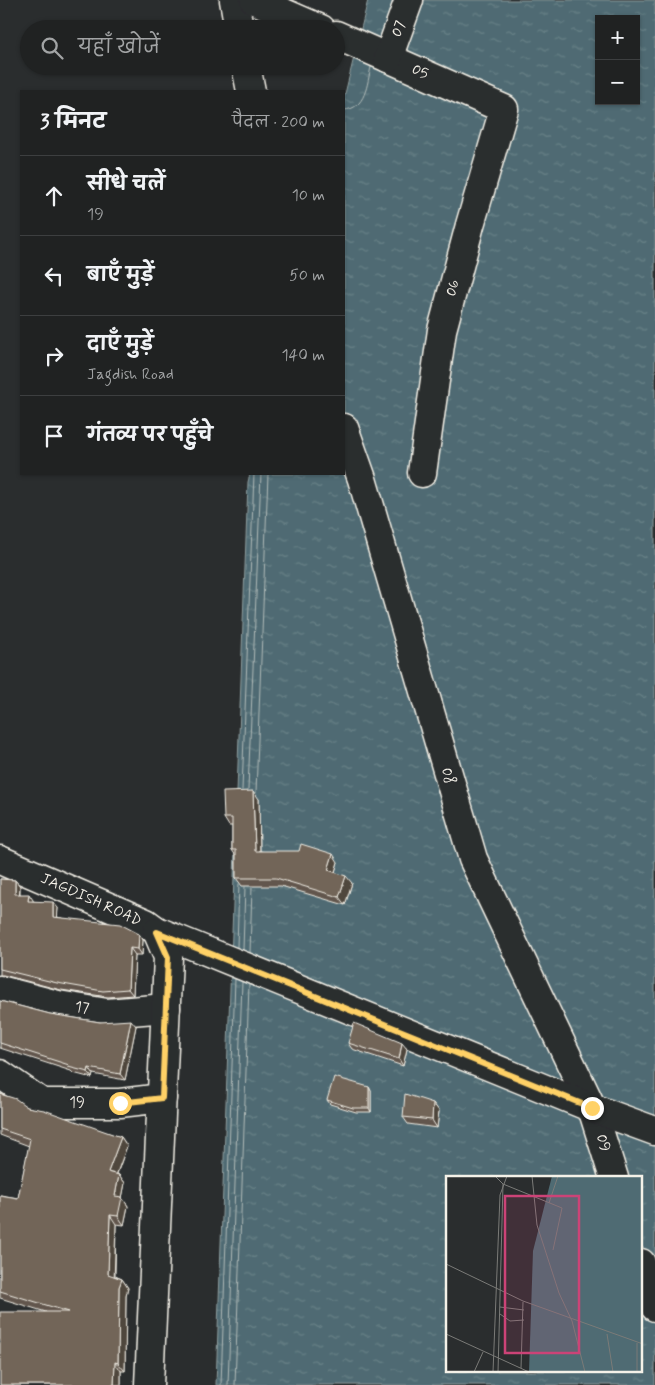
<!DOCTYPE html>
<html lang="hi">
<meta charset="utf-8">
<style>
body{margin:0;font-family:Mynerve,"Playpen Sans Deva",sans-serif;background:#282a2a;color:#f1f3f6}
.controls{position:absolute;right:15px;top:15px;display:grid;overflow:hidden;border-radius:0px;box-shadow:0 1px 4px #0004}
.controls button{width:45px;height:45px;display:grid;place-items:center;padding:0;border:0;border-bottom:1px solid #3d3f40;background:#202222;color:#f1f3f6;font:25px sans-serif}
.stop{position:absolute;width:15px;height:15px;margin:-11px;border:4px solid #ffd166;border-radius:50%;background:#fff}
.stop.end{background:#ffd166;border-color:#fff;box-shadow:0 1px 5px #0008}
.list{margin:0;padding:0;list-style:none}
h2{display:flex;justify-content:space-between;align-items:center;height:65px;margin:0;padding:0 20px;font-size:21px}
h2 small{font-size:16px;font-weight:400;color:#a2a4a5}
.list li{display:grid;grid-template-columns:32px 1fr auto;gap:15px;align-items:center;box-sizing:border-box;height:80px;padding:0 20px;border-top:1px solid #3d3f40}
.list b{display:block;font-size:19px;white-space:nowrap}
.list p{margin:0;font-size:16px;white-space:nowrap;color:#a2a4a5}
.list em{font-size:16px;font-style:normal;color:#a2a4a5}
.icon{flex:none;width:28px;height:28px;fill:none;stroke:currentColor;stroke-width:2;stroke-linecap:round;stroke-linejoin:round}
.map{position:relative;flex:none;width:655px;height:1385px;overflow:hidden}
.search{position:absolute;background:#202222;box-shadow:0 1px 4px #0004;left:20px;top:20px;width:325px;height:55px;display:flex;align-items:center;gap:12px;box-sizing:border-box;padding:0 18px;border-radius:28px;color:#a2a4a5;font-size:19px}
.panel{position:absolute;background:#202222;box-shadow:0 1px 4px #0004;left:20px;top:90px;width:325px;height:385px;border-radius:0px}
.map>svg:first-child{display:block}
</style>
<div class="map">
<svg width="655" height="1385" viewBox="0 0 655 1385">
<defs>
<pattern id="water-ripples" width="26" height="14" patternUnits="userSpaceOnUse" patternTransform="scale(1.25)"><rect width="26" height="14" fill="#4f6b73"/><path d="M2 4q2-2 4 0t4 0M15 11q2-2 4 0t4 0" fill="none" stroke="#698187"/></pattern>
</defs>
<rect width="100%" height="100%" fill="#2a2d2e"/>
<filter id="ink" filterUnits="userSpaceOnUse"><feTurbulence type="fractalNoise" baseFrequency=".02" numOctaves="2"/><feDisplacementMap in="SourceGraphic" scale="10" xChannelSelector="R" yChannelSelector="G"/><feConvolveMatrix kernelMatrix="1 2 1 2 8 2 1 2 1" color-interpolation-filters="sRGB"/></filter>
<g filter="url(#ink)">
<path fill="url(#water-ripples)" stroke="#91a1a2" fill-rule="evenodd" d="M368 0H655V1385H216L248 482 250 474H344V98ZM599 19H636V101H599ZM448 1178H641V1371H448Z"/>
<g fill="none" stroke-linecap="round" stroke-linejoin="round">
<g stroke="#b2bbb9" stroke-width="1">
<path d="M344 110C366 109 367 84 371 67"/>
<polyline points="242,790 254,474"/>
<polyline points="248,790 261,474"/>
<polyline points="256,793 268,474"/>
<polyline points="237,947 239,884"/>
<polyline points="243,950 245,887"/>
<polyline points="250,953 252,887"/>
<polyline points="221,1385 235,979"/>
<polyline points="228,1385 242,982"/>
<polyline points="235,1385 249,985"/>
</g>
<g stroke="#f4f1e8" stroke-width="31">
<g id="minor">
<polyline points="234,0 239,29"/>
<polyline points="254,0 321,29"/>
<polyline points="336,35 504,109 470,225 442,330 422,473"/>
<polyline points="388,58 409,0"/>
<polyline points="246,66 251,91"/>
<polyline points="344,428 362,479 473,859 592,1108 614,1178"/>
<polyline points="0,860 146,923 157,931 592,1108 655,1131"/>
<polyline points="0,990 58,1005 107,1013 166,1008"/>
<polyline points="0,1074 42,1103 120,1103 162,1098"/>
<polyline points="641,1263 655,1307"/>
<polyline points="149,1385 168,957 157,931"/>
</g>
</g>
<use href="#minor" stroke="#2a2d2e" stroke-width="28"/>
</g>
<g fill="#62574d" stroke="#f4f1e8">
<polygon points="259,799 260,851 338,862 335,872 352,883 345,905 281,886 242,886 236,878 236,856 232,850 232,826 229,826 224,818"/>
<polygon points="0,879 15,880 20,886 20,894 33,901 58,908 57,917 139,934 143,940 142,955 135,955 133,995 108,997 61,990 3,975 0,975"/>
<polygon points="0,1001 50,1014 100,1022 136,1026 125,1080 93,1074 92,1078 73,1073 71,1071 0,1048"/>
<polygon points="348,1043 407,1049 403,1066 352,1049"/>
<polygon points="369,1087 371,1091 371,1112 356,1112 330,1104 327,1100"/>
<polygon points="0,1094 27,1107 121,1137 127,1146 117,1174 119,1175 125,1183 122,1198 128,1206 124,1225 116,1224 115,1276 122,1279 128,1288 126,1296 125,1371 121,1371 121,1385 0,1385 46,1312 0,1298 0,1195 18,1198 29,1146 0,1135"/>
<polygon points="433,1103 439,1111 437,1128 408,1124 403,1117"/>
</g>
<g fill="#50473e" stroke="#f4f1e8">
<polygon points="253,791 259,799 260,859 255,851"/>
<polygon points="333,854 338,862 333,878 328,870"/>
<polygon points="346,876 352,883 345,905 339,897"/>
<polygon points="15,880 20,886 19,900 15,894"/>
<polygon points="29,894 33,900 33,907 28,901"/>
<polygon points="53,902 58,908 57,923 53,917"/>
<polygon points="139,934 143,940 142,955 138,949"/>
<polygon points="130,948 135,955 133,995 128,989"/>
<polygon points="131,1020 136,1026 125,1080 120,1074"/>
<polygon points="402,1043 407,1049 403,1066 399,1059"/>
<polygon points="89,1068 93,1074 92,1078 88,1072"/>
<polygon points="369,1087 371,1091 371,1112 369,1108"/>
<polygon points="433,1103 439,1111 437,1128 432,1120"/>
<polygon points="121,1137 127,1146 114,1181 108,1172"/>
<polygon points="119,1175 125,1183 122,1198 128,1206 124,1225 118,1216 115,1196"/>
<polygon points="110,1215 116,1224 114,1283 108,1274"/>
<polygon points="122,1279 128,1288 126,1296 125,1371 118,1363 119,1287"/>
<polygon points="115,1362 121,1371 121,1385 114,1385"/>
</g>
<g fill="#726559" stroke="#f4f1e8">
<polygon points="253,791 255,851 299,851 301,844 333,854 328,870 346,876 339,897 276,878 236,878 236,850 232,850 232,818 224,818 223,792"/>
<polygon points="0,879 15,880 15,894 29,894 28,901 53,902 53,917 120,924 139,934 138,949 130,948 128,989 103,991 57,983 0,969"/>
<polygon points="0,1001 50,1014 100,1022 131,1020 120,1074 89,1068 88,1072 68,1067 69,1065 0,1043"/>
<polygon points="354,1023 402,1043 399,1059 348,1043"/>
<polygon points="334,1077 369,1087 369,1108 353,1108 327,1100"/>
<polygon points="0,1094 16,1099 27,1107 44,1110 121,1137 108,1172 119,1175 115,1196 122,1197 118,1216 110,1215 108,1274 122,1279 119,1287 118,1363 115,1362 114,1385 0,1385 0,1312 69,1312 0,1291 0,1195 18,1198 30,1139 0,1129"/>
<polygon points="405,1094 433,1103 432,1120 403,1117"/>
</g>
</g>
<g fill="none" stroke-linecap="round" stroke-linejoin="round" filter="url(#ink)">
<polyline stroke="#ffd166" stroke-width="6" points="120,1103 162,1098 168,957 157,932 592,1108"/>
</g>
<g text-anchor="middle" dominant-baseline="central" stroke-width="4.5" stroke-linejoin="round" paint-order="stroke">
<g font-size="15" fill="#f4f1e8" stroke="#2a2d2e">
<text transform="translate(399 29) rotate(-70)">07</text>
<text transform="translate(420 72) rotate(24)">05</text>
<text transform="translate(453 288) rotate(-75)">06</text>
<text transform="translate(448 776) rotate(74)">08</text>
<text transform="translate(91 900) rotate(24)">JAGDISH ROAD</text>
<text transform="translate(82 1008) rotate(9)">17</text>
<text x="77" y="1103">19</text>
<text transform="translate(603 1143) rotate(72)">09</text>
</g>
</g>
<g transform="translate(446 1176)">
<rect width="196" height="196" fill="#2a2d2e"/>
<path d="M106 0H196V196H83L87 75Z" fill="#4f6b73"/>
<path fill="none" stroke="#7b7b78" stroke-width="1" d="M49 0 57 8 116 32 107 74M86 0 91 49 113 117 126 145 139 196M103 27 112 0M0 88 77 125 197 168M54 131 78 134M54 138 64 145 78 144M0 158 83 196M161 158 167 196M191 167V196M75 192 77 126M28 196 37 176M47 196 54 19 61 0M52 196 57 8"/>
<path fill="#cc4377" fill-opacity="0.15" stroke="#cc4377" stroke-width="2.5" d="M59 20H133V177H59Z"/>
<rect width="196" height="196" fill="none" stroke="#f4f1e8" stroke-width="2.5"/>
</g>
</svg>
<div class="controls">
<button>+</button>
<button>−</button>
</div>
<div class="stop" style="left:120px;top:1103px"></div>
<div class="stop end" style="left:592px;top:1108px"></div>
<div class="search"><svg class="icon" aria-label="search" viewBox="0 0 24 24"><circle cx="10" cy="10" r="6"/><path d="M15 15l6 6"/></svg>यहाँ खोजें</div>
<section class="panel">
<h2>3 मिनट<small>पैदल · 200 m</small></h2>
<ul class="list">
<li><svg class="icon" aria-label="ahead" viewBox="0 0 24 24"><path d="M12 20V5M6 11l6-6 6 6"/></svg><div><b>सीधे चलें</b><p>19</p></div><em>10 m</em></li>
<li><svg class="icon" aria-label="left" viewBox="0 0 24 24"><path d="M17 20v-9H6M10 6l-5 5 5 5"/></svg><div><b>बाएँ मुड़ें</b></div><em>50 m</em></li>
<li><svg class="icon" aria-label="right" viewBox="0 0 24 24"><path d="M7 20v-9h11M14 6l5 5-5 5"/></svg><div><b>दाएँ मुड़ें</b><p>Jagdish Road</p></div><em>140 m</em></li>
<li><svg class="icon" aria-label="arrive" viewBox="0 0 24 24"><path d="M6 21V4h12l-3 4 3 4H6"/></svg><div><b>गंतव्य पर पहुँचे</b></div></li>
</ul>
</section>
</div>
